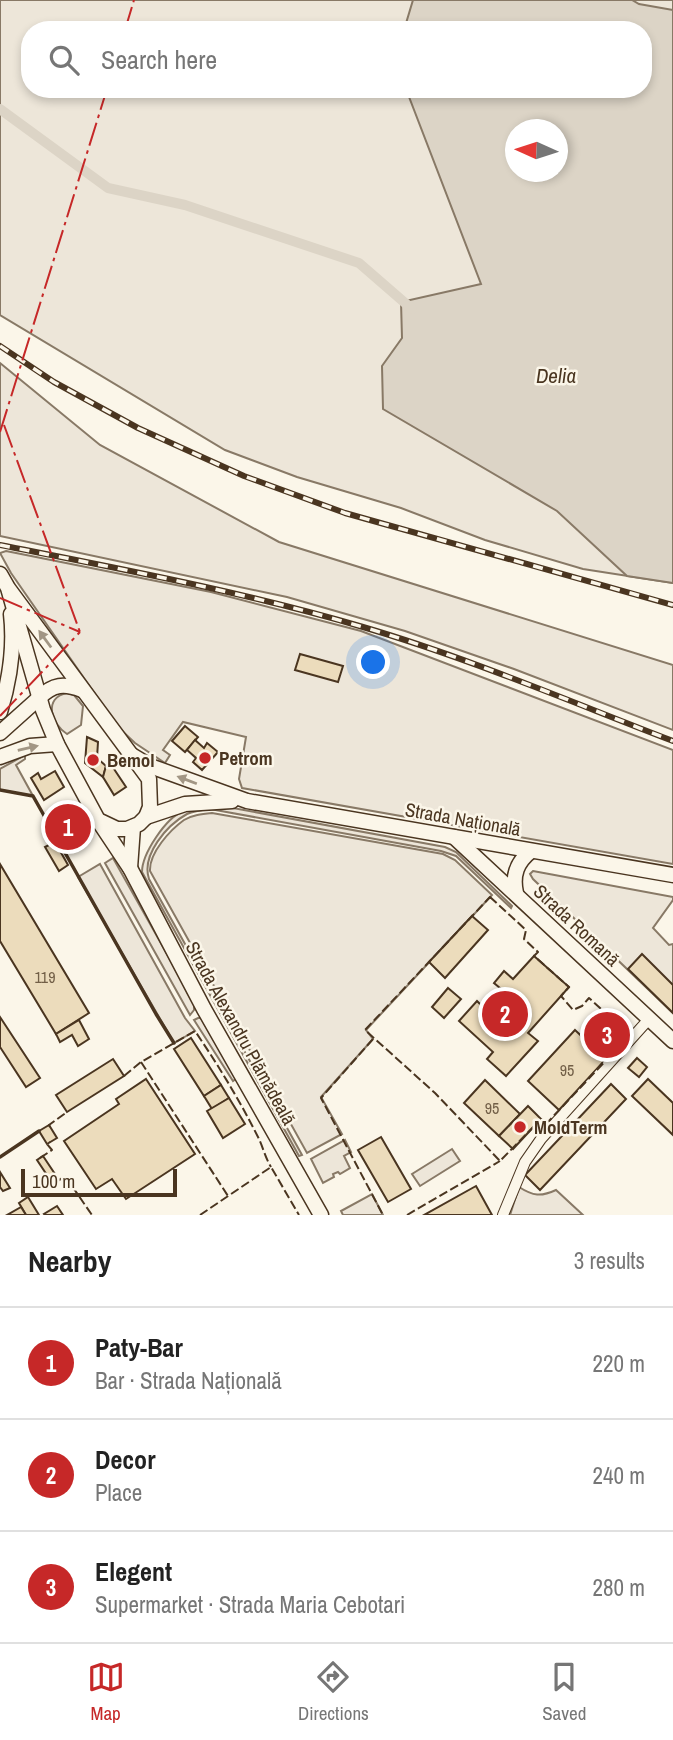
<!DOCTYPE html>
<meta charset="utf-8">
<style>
body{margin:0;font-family:"Archivo Narrow",sans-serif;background:#f6f6f6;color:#222}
.compass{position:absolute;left:505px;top:119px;width:63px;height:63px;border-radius:50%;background:#fff;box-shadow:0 4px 10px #0003;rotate:273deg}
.scale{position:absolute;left:21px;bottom:18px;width:156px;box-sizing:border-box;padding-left:7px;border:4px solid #4a3520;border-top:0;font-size:19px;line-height:24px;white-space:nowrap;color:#4a3520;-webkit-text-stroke:5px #fbf6e9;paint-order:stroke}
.you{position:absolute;left:374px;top:663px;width:24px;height:24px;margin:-18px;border:5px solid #fff;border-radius:50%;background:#1a73e8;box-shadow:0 0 0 10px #1a73e833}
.badge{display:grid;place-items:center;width:46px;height:46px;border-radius:50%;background:#c62828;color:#fff;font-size:23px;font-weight:700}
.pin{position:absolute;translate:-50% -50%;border:4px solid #fff;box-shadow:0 2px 7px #0006}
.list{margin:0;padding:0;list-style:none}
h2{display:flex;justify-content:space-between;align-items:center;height:91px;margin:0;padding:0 28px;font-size:30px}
h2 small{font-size:23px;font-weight:400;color:#767676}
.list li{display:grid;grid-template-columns:46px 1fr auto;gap:21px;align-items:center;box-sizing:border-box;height:112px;padding:0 28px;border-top:2px solid #e0e0e0}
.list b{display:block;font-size:26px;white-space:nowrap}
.list p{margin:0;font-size:23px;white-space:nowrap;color:#767676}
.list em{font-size:23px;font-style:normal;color:#767676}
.icon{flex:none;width:38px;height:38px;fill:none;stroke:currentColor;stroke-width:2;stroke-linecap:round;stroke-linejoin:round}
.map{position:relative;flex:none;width:673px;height:1215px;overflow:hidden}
.search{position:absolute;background:#fff;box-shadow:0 4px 10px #0003;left:21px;right:21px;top:21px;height:77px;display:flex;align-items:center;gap:18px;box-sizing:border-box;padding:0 24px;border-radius:28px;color:#767676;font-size:26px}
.sheet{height:427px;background:#fff}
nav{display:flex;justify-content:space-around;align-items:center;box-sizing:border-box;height:98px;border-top:2px solid #e0e0e0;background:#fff;font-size:19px;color:#767676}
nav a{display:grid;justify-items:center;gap:4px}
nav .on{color:#c62828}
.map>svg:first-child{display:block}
</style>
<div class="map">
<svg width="673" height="1215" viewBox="0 0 673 1215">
<rect width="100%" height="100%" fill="#fbf6e9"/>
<g fill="#ede6d9" stroke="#887966" stroke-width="2" fill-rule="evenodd">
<path d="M0 0H673V583L583 569 485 540 401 508 297 477 225 450 0 315ZM30 30H643V89H30ZM516 130H558V172H516Z"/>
<polygon points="0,363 100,445 279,542 673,665 673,730 514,669 405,631 287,597 0,536"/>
<polygon points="6,551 211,592 361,631 673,750 673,864 242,788 239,779 246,737 183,722 163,750 170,755 165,763 135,743 118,727 11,573 0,553"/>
<path d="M67 693 74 695 83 706 81 725 67 734C51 724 43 698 67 693Z"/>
<polygon points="25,755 25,759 16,765 33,796 0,790 0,769"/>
<path d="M222 806 445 847 456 852 512 906 511 908 456 856 441 851 210 809C202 810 194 811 187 814 167 825 141 855 149 879L302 1155 299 1156 142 872C142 854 166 817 184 811 195 807 211 808 222 806Z"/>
<path d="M212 813 443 854 455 860 492 895 366 1030 373 1039 321 1097 342 1134 307 1153 150 871C149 853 170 830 184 820 192 815 202 814 212 813Z"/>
<polygon points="113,858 194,1002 194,1010 190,1015 105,863"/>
<polygon points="100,864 185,1018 195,1031 174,1043 78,877"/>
<polygon points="533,871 673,897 673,900 653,928 669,945 673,944 673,1013 533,879 530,874"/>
<polygon points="198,1018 201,1018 237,1078 233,1081 194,1020"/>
<polygon points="345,1140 351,1152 344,1156 350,1168 340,1174 338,1172 333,1174 334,1177 323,1183 311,1159"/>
<polygon points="452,1149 460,1161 420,1186 412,1174"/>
<path d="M519 1187C533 1196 541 1197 556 1190L583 1215H510Z"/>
<polygon points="372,1194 383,1215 343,1215 341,1211"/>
</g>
<path fill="#dcd4c6" stroke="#887966" stroke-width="2" fill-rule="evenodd" d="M413 0H632L639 4 673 10V583L627 576 557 511 383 409 382 366 402 338 401 302 481 284 406 89H643V30H404ZM516 130H558V172H516Z"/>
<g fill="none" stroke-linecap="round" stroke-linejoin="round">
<polyline stroke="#dcd4c6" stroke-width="10" points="0,109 108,188 185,205 359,263 412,309"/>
</g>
<g fill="#ecdcbc" stroke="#4a3520" stroke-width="2">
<polygon points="300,654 343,666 338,682 295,670"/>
<polygon points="185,726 198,737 185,752 172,741"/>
<polygon points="87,737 98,742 97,758 106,766 103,777 85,763"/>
<polygon points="195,740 204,748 207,743 218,752 202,770 193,762 196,758 187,750"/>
<polygon points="110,763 126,787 114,795 103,777 106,766"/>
<polygon points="55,771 64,787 44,800 31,778 38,773 41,779"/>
<polygon points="72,802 88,831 79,835 84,844 68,853 47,816"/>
<polygon points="55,842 68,865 59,871 45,847"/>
<polygon points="0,864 89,1013 56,1034 0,941"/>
<polygon points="472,916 488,930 445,978 429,962"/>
<polygon points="642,954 673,985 673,1013 628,969"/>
<polygon points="534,956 569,987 528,1033 538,1041 506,1076 487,1059 493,1052 459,1021 477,1001 483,1007 500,988 494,983 504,971 513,979"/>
<polygon points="448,988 461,999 444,1018 432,1007"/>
<polygon points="0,1017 40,1078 26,1087 0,1047"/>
<polygon points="79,1020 89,1039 78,1046 72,1035 60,1042 56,1034"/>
<polygon points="603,1021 620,1037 608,1050 591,1034"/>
<polygon points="575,1030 606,1059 559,1110 528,1081"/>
<polygon points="191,1038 221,1085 204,1096 174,1049"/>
<polygon points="637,1058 647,1067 639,1077 628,1068"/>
<polygon points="113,1059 124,1076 67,1112 56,1095"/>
<polygon points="146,1079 195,1154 126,1199 112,1179 96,1189 64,1141 119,1104 116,1099"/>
<polygon points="648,1079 673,1103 673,1135 632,1096"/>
<polygon points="485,1080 520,1114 499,1136 464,1103"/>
<polygon points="611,1084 626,1099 540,1190 525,1175"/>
<polygon points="221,1085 229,1098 212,1109 204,1096"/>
<polygon points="229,1098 245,1124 223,1138 207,1111"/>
<polygon points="528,1106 541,1119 513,1149 499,1136"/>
<polygon points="49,1125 57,1138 47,1144 39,1131"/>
<polygon points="381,1137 411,1189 388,1202 358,1150"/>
<polygon points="43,1156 59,1180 53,1184 37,1160"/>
<polygon points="0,1172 10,1188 3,1191 0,1187"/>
<polygon points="476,1186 492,1215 424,1215"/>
<polygon points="28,1197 39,1215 26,1215 19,1203"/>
<polygon points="57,1206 63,1215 45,1215 44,1214"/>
<polygon points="21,1207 26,1215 7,1215"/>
</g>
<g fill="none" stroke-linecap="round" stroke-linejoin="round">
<g stroke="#4a3520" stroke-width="12">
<polyline id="street" points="503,1215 525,1162 541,1139 649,1019"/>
</g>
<g stroke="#4a3520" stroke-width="17">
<g id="secondary">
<path d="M0 712C10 679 15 648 11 614"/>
<polyline points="0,733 39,698"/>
<polyline points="130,754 150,766 247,801 673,875"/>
<polyline points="0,757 30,746 57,744"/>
<polyline points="146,817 185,804 232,801"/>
<polyline points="98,820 130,868 204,1009 321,1215"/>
<polyline points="454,837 673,1041"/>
<polyline points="130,868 133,827"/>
<path d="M516 893C512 875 517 862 531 851"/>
</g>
</g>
<g stroke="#4a3520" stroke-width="17">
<g id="primary">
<polyline points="0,574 8,588 149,779 150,807 146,817 139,824 127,829 117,829 98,820 57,744 43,710 8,588"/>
<path d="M39 698C53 684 64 683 82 690"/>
</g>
</g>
<use href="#street" stroke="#fbf6e9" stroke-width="10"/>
<use href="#secondary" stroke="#fbf6e9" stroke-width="14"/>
<use href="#primary" stroke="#fbf6e9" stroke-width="14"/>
<g stroke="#4a3520" stroke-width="6">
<g id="rail">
<polyline points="0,346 54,382 138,428 244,476 345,513 673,605"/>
<path d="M0 545C121 569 244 592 363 627 469 658 571 702 673 741"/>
</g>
</g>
<use href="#rail" stroke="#fbf6e9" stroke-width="3.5" stroke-dasharray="10" stroke-linecap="butt"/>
<g stroke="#4a3520" stroke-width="2" stroke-dasharray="9 3.5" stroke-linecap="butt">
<polygon points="490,897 526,930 524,939 538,952 534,956 569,987 561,996 573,1010 582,1006 589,998 630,1035 546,1124 541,1119 500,1161 435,1093 365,1030"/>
<polyline points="373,1039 321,1098 383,1215"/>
<polyline points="141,1062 228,1196"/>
<path d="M124 1076 141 1062 195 1031C218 1065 239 1099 258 1137 263 1147 265 1157 271 1167"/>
<polyline points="50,1127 49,1125 67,1112"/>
<polyline points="40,1158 52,1150 47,1144 50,1142"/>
<polyline points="55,1183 65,1176 92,1215"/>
<polyline points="200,1215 271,1167 299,1215"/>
<polyline points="407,1215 500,1161"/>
</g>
<g stroke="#4a3520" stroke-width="3.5">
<polyline points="0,790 33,796 156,1014 174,1043"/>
<polyline points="0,1157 39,1131"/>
</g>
<g stroke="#c62828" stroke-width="2" stroke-dasharray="24 5 3.5 5" stroke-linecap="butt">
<polyline points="125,30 134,0"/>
<polyline points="4,425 80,632"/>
<polyline points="0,432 107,89"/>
<polyline points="0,598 80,632"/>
<polyline points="0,716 80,632"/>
</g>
</g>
<defs><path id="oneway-solid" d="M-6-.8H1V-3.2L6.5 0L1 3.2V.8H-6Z" transform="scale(1.75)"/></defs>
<g fill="#a29684">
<use href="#oneway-solid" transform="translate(45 639) rotate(-126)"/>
<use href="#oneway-solid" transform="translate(28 748) rotate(-13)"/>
<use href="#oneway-solid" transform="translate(187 780) rotate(-159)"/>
</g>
<g fill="#c62828" stroke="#fbf6e9" stroke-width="2.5">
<circle cx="205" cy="758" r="7"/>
<circle cx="93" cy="760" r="7"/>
<circle cx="520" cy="1127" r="7"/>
</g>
<g text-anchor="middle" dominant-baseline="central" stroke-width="5" stroke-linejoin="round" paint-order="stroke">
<g font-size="16" fill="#725f47">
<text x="45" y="977">119</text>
<text x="567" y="1070">95</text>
<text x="492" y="1108">95</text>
</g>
<g font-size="19" font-weight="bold" fill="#4a3520" stroke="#fbf6e9" text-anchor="start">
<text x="219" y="758">Petrom</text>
<text x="107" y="760">Bemol</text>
<text x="534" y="1127">MoldTerm</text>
</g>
<g font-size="19" fill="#4a3520" stroke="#fbf6e9">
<text transform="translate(463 819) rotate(10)">Strada Națională</text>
<text transform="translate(577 925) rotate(43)">Strada Romană</text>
<text transform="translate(241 1033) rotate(61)">Strada Alexandru Plămădeală</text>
</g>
<g font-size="21" font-style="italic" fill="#4a3520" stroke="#fbf6e9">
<text x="556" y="375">Delia</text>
</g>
</g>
</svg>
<svg class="compass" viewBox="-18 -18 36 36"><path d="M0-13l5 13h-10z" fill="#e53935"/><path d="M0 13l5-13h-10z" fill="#767676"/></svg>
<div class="scale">100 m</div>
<div class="you"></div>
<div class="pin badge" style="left:68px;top:827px">1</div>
<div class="pin badge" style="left:505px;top:1014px">2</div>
<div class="pin badge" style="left:607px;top:1035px">3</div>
<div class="search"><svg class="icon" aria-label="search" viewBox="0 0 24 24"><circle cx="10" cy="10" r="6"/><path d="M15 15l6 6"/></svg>Search here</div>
</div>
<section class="sheet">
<h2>Nearby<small>3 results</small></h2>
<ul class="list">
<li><span class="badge">1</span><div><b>Paty-Bar</b><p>Bar · Strada Națională</p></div><em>220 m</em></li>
<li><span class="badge">2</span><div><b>Decor</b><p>Place</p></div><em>240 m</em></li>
<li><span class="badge">3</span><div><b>Elegent</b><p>Supermarket · Strada Maria Cebotari</p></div><em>280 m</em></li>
</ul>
</section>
<nav>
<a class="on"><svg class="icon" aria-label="map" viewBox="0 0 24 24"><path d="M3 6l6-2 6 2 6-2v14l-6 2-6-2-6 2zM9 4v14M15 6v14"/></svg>Map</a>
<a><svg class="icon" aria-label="directions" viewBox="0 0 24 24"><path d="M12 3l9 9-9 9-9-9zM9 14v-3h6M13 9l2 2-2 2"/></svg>Directions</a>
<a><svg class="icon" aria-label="saved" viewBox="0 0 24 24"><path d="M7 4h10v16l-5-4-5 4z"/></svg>Saved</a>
</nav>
